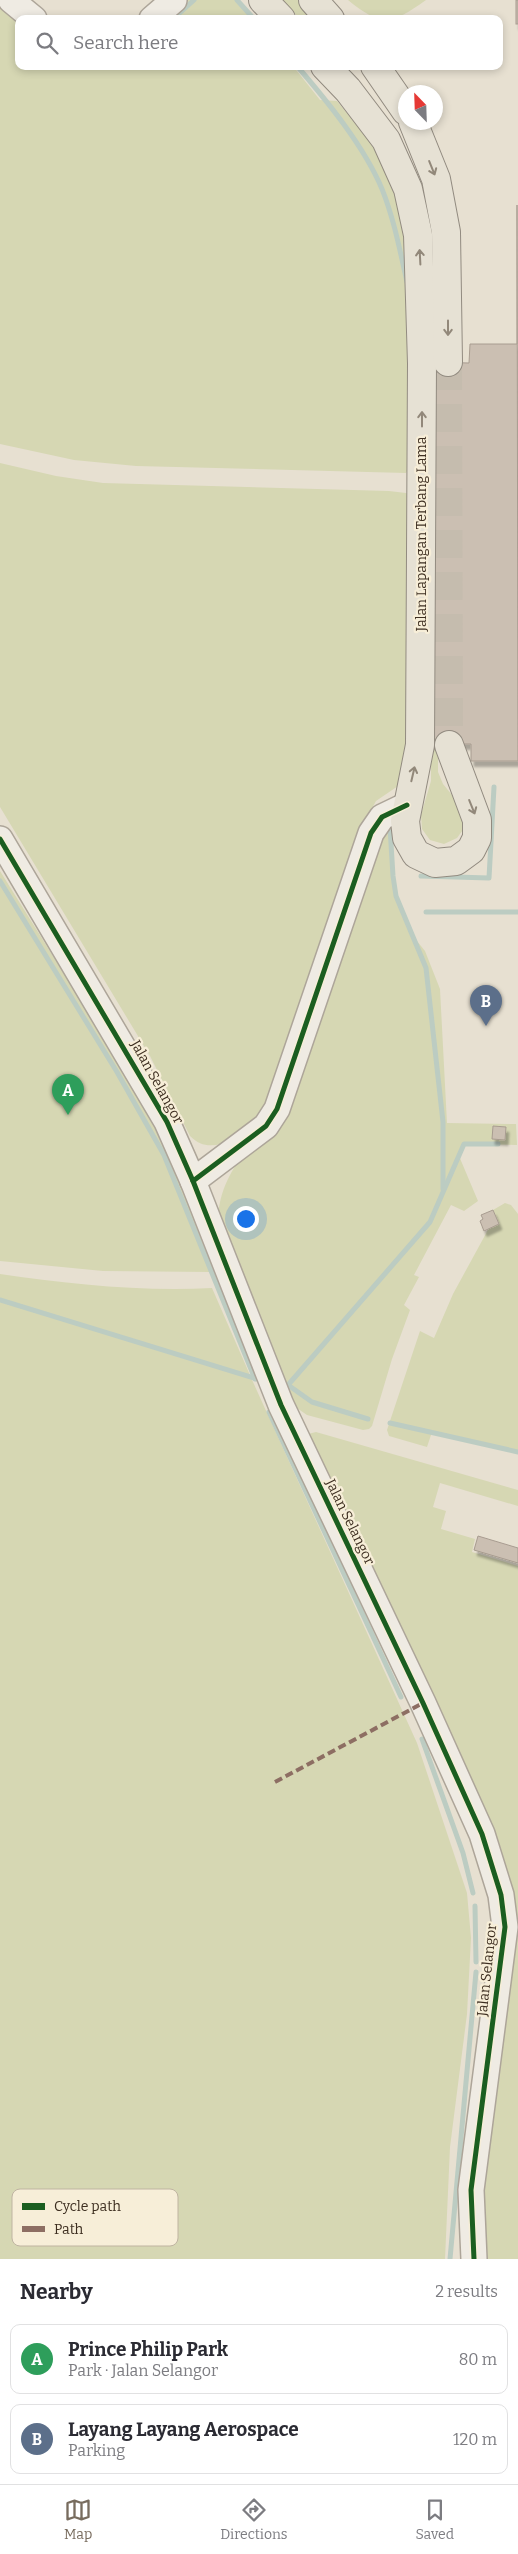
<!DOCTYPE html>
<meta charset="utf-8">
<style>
body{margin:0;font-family:Bitter,serif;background:#f2f2f3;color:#2b2b33}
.compass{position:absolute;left:398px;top:85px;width:45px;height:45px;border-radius:50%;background:#fff;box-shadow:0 2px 8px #0003;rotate:337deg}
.you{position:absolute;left:245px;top:1218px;width:18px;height:18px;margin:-12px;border:4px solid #fff;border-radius:50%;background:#1a73e8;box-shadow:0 0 0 8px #1a73e833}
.badge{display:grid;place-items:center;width:32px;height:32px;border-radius:50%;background:#786c5e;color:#fff;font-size:16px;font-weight:700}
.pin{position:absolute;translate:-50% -41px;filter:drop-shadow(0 1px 2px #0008)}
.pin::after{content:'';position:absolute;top:26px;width:18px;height:15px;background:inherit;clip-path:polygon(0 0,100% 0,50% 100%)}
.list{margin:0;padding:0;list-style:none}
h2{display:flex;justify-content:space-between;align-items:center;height:65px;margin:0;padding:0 20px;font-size:21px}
h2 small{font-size:16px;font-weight:400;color:#7c7c81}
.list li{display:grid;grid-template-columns:32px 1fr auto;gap:15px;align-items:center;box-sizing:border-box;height:70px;margin:0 10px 10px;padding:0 10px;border:1px solid #e1e1e2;border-radius:10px}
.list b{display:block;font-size:19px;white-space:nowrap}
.list p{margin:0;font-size:16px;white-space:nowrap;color:#7c7c81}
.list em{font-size:16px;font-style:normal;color:#7c7c81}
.icon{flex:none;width:28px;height:28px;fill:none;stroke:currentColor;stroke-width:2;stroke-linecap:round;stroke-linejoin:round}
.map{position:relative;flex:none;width:518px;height:2259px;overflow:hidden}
.search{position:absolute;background:#fff;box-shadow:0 2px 8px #0003;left:15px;right:15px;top:15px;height:55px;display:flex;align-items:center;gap:12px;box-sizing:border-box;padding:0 18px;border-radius:10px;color:#7c7c81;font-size:19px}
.sheet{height:225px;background:#fff}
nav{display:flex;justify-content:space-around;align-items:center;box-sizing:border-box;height:70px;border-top:1px solid #e1e1e2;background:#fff;font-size:14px;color:#7c7c81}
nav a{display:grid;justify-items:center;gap:2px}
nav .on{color:#786c5e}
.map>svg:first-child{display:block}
</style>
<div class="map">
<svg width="518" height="2259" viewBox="0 0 518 2259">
<defs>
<filter id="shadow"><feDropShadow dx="3" dy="5.5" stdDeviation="1" flood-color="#0004"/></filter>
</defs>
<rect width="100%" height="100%" fill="#e7e0d1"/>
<g fill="#d6d7b3">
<polygon points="0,0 19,19 19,66 293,66 320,100 337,101 375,148 399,206 410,265 409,468 406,473 136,466 74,460 0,444"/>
<polygon points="186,0 235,0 252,19 163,19"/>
<polygon points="282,0 298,0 316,19 300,19"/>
<path d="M348 0H426C392 24 382 28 348 0Z"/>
<path d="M0 463 56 476 103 483 389 491 406 493 411 496V722L398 786 376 801 370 812 260 1120C238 1134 213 1159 190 1136L150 1056 0 807Z"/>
<polygon points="431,748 438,749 438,772 443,784 461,806 465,827 457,838 444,844 430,840 422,829 421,815 431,781"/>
<path d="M390 827 393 876 396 896 412 935 425 951 440 989 447 1123 516 1124 517 1145 464 1144 459 1156 478 1201 464 1211 451 1205 414 1275 419 1277 404 1305 410 1310 392 1359 372 1426 369 1429 363 1430 307 1415 294 1406 218 1222C218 1195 229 1173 245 1152L376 841Z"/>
<polygon points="0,871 142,1099 215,1263 210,1272 103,1271 0,1261"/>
<polygon points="505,1203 511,1205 518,1214 518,1452 432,1432 427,1447 389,1436 387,1430 420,1331 434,1338 453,1294 489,1228 499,1224 493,1210"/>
<path d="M0 1274C67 1284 144 1292 212 1288L253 1382 417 1743 467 1893 471 1938 467 2014 450 2147 445 2259H0Z"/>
<polygon points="316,1432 518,1490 518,1506 440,1483 433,1507 446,1511 441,1529 475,1539 472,1552 518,1566 518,2259 482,2259 481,2206 512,1910 304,1435"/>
</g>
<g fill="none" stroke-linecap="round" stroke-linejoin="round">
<g stroke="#bcccc2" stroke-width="5">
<polyline points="237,0 254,19"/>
<polyline points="173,19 194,0"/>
<polyline points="87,66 93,66"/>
<path d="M297 66C327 101 364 146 382 189 394 219 400 251 407 282"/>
<polyline points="390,827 393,876 396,896 426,968 443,1122 443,1189"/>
<polyline points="421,876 489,878 494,787"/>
<polyline points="0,881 117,1072 164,1155 255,1379"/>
<polyline points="426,912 518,912"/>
<polyline points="0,1300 257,1379"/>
<polyline points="269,1412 401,1697"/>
<polyline points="368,1419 312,1402 288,1385 430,1222 464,1144 498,1144"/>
<polyline points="390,1423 518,1452"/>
<polyline points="422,1739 463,1853 473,1893"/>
<polyline points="475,1906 476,1962"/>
<polyline points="450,2259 476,1972"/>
</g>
</g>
<g fill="#cbbfb2" stroke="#a89c90" filter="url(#shadow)">
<rect x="516" y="0" width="2" height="24"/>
<polygon points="517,205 518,761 471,761 471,744 424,744 427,362 469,363 470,344 517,344"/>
<polygon points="493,1126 506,1127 505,1140 492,1139"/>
<polygon points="493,1210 499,1224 484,1231 480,1221 483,1219 481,1215"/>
<polygon points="478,1536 518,1548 518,1563 474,1550"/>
</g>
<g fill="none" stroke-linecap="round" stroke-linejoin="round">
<polyline stroke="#c5bcae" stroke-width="28" stroke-dasharray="28 14" stroke-linecap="butt" points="448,362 449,745"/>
<g stroke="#ada599" stroke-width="28">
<g id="minor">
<polyline points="11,0 34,19"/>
<polyline points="152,19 174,0"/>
<polyline points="0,839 167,1122 193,1181 281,1405 423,1703 482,1834 501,1895 505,1927 471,2190 474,2259"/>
<polyline points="193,1181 266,1126 277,1109 371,833 382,817 407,805"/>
</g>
</g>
<g stroke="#928b80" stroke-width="30">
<g id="major">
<polyline points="263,0 281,19"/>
<polyline points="313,0 330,19"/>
<polyline points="325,66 348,90 386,140 408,189 418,235 422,363 420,745 405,821 407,838 416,854 435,863 456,861 471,850 477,838 477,820 449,745"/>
<polyline points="375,66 406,111"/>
<polyline points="413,122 436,179 446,232 448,362"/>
</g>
</g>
<use href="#minor" stroke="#efebe3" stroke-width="25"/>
<use href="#major" stroke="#e6e1d4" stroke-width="28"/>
<polyline stroke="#8d6e63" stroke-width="4" stroke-dasharray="8 4" stroke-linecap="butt" points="275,1782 423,1703"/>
<g stroke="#f7eed8" stroke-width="8">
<g id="cycleway">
<polyline points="0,839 167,1122 193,1181 281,1405 423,1703 482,1834 501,1895 505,1927 471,2190 474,2259"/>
<polyline points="193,1181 266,1126 277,1109 371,833 382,817 407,805"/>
</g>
</g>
<use href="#cycleway" stroke="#1b5e20" stroke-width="5"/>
</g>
<defs><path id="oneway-shaft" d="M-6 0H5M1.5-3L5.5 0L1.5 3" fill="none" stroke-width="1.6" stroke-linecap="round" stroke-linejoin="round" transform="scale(1.25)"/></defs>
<g stroke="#92887a">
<use href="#oneway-shaft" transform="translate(432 168) rotate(68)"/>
<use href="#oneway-shaft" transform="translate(420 257) rotate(-93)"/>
<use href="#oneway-shaft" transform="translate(448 328) rotate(90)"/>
<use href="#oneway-shaft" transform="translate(422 419) rotate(-90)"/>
<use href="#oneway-shaft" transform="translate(413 774) rotate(-77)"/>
<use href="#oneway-shaft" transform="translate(472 807) rotate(68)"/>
</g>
<g text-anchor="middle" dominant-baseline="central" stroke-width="4.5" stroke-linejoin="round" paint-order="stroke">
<g font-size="14" fill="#3d2e20" stroke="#f7eed8">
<text transform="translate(421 534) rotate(-90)">Jalan Lapangan Terbang Lama</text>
<text transform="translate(157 1082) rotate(61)">Jalan Selangor</text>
<text transform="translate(350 1522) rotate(64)">Jalan Selangor</text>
<text transform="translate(487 1970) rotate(-84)">Jalan Selangor</text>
</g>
</g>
<rect x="12" y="2189" width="166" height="57" rx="8" fill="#f7eed8" stroke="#bfb4a1" stroke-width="1"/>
<rect x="22" y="2203" width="23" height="7" fill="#1b5e20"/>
<rect x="22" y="2226" width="23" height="6" fill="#8d6e63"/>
<g font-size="14" fill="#3d2e20">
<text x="54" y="2211">Cycle path</text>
<text x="54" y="2234">Path</text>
</g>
</svg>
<svg class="compass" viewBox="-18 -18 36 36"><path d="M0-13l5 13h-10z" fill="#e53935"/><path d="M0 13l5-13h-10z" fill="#7c7c81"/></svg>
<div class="you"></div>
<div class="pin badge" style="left:68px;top:1115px;background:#2e9e5b">A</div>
<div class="pin badge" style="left:486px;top:1026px;background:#5c6f8a">B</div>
<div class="search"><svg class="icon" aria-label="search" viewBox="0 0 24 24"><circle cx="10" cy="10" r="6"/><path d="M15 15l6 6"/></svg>Search here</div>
</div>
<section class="sheet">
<h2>Nearby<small>2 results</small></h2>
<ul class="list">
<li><span class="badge" style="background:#2e9e5b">A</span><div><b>Prince Philip Park</b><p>Park · Jalan Selangor</p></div><em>80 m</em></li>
<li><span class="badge" style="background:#5c6f8a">B</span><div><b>Layang Layang Aerospace</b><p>Parking</p></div><em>120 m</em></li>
</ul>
</section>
<nav>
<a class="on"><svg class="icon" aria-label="map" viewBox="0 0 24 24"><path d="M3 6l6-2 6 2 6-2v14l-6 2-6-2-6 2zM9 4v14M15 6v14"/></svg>Map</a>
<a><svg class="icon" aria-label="directions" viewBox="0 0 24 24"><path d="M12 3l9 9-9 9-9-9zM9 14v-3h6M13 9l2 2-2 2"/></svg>Directions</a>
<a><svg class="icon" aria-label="saved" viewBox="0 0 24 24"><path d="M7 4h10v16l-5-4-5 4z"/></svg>Saved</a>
</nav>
